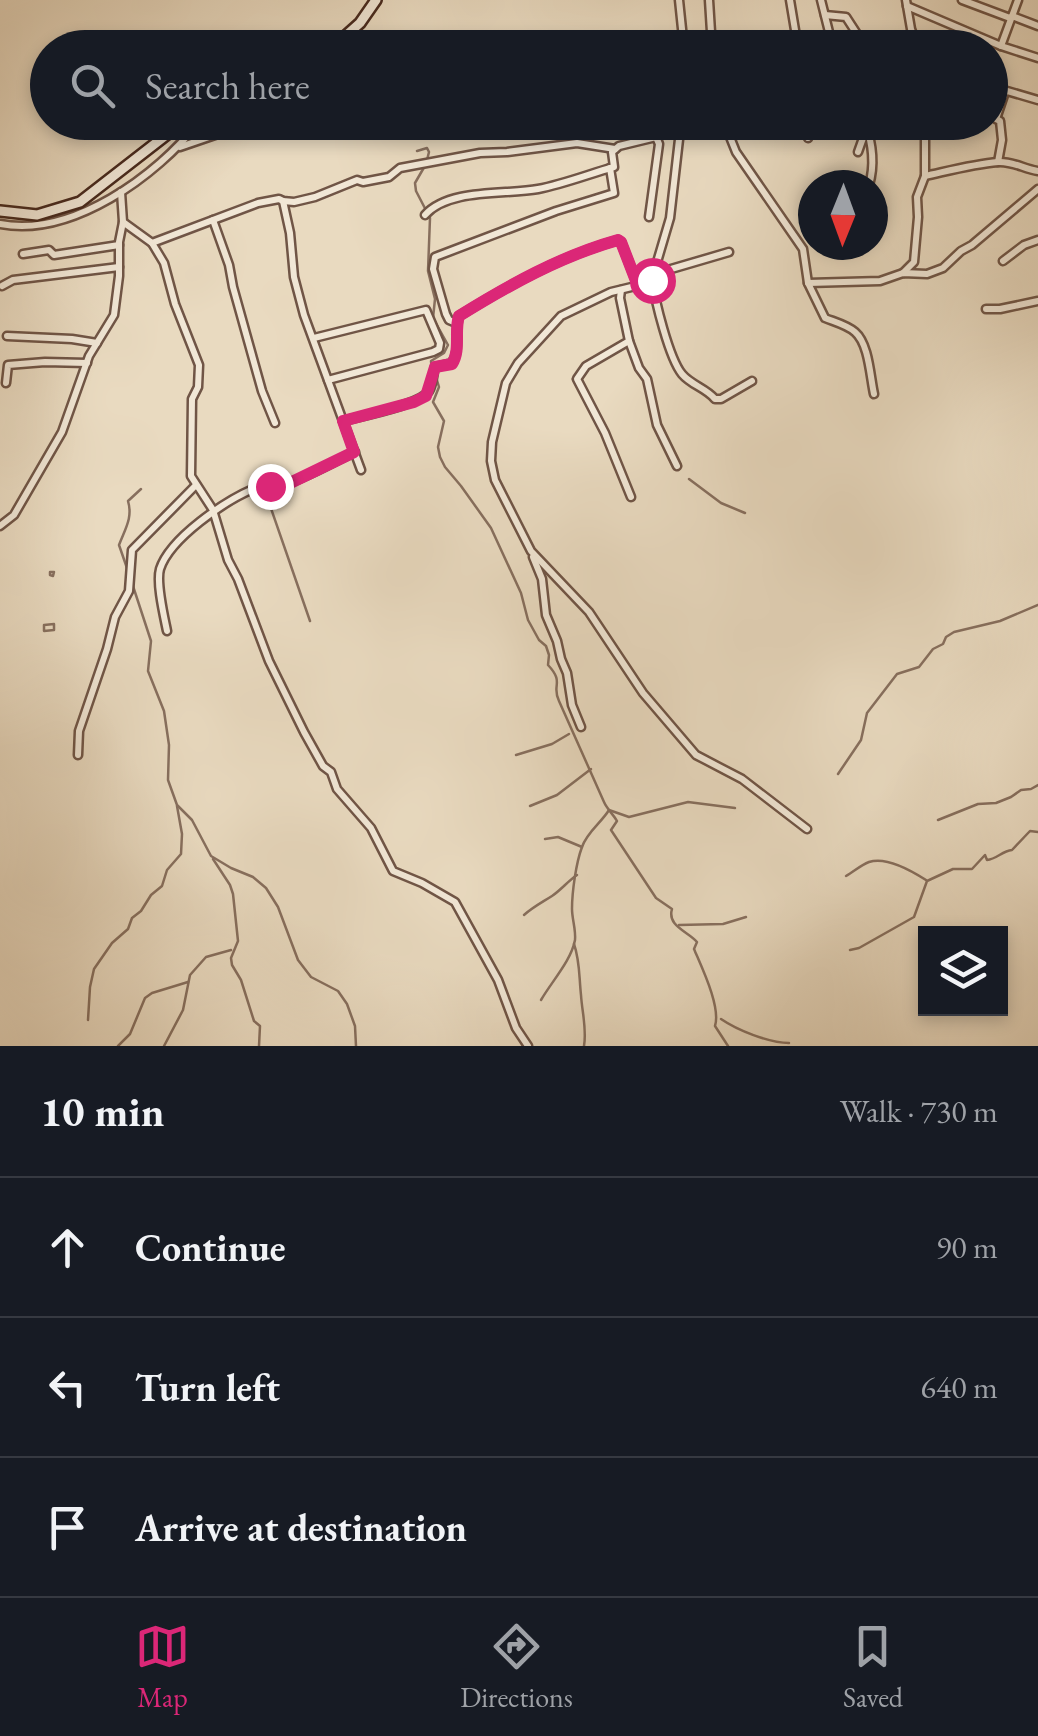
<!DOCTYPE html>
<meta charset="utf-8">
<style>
body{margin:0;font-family:"EB Garamond",serif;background:#20242c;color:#f1f3f6}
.controls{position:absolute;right:30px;bottom:30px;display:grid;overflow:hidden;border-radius:0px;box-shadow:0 5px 15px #0003}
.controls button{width:90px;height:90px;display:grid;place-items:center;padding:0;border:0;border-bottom:2px solid #363941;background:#171b24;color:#f1f3f6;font:50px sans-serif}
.compass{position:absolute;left:798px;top:170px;width:90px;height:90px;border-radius:50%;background:#171b24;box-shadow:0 5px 15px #0003;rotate:181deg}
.stop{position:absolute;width:30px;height:30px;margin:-22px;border:8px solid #db2777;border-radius:50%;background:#fff}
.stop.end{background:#db2777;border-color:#fff;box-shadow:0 2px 10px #0008}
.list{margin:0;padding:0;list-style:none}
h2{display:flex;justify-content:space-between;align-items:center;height:130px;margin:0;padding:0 40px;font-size:42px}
h2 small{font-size:32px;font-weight:400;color:#9ea1a6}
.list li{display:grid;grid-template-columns:65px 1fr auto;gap:30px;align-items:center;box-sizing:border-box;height:140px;padding:0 40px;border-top:2px solid #363941}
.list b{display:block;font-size:38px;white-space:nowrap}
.list em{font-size:32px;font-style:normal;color:#9ea1a6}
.icon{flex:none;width:55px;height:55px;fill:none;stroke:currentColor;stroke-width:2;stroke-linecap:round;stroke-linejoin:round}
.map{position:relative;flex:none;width:1038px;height:1046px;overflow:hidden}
.search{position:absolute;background:#171b24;box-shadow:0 5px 15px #0003;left:30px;right:30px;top:30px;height:110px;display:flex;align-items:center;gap:25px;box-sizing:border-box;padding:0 35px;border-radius:55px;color:#9ea1a6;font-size:38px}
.sheet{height:550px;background:#171b24}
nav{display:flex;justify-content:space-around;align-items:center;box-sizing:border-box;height:140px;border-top:2px solid #363941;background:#171b24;font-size:28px;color:#9ea1a6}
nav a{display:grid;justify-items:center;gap:5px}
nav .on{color:#db2777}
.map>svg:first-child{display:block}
</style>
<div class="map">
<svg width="1038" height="1046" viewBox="0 0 1038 1046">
<rect width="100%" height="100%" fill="#e9dac0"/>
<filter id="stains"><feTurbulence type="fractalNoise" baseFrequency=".002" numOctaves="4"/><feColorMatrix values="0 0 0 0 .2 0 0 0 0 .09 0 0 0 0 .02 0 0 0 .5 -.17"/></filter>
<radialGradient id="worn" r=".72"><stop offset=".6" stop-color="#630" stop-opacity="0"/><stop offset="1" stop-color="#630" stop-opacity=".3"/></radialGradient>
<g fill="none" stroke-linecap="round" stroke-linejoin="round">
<g stroke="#876f5e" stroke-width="2.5">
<polyline points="417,151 427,148 429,152 426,164 415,183 416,191 430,218 428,271 435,299 433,318 448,345 444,353 431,361 432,370"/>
<path d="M436 377 439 387 433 402 444 421 438 447 440 457 445 467 461 486 491 528 521 593 528 620 539 640 546 646 549 655 548 665C565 683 551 685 559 701 574 734 589 768 604 802 607 809 613 814 617 821L611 830 656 898 672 909C667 926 687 931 697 942L694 949C702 968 721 1007 715 1026L728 1046"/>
<polyline points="689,479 721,503 745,513"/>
<polyline points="266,494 310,621"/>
<path d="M128 571 119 545C125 529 133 518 128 501L141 489"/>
<polygon points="50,572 54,572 53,576 50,575"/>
<polyline points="132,583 151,641 148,671 164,711 169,745 168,780 177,805 192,820 211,856 231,868 253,877 266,888 278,907 298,960 311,977 338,991 347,1004 355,1026 356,1046"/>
<polygon points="54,624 54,630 44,631 44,625"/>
<polyline points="516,755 552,744 569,734"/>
<polyline points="838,774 861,740 867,713 897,674 919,667 933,649 943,644 946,637 954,632 1000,621 1038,605"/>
<polyline points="530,806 557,795 591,769"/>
<polyline points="938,820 978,804 996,803 1011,797 1021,790 1031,789 1038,785"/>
<polyline points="545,839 558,837 582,847"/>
<polyline points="213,859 230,885 233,894 238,941 231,958 232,965 241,980 254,1021 260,1026 259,1046"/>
<path d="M846 876C853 872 861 865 869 862 887 856 912 871 926 880"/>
<path d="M524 915C533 907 541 903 552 896 561 890 568 881 577 875"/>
<polyline points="679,925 723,924 746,917"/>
<path d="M574 944C580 961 579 977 581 995 582 1012 587 1029 584 1046"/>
<path d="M850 950 859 948 914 917 927 881 953 869H972L985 855 987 860C997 859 1002 851 1012 850L1030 831 1038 832"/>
<path d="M541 1000C552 981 571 961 575 940 576 929 572 919 572 909 572 892 576 863 582 847 587 832 601 823 609 810L629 817 688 802 735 808"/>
<path d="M721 1019C737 1030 769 1043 789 1043"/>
<polyline points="88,1020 90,987 94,969 112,943 128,929 132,918 141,911 151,895 162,886 167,870 181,854 182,834 177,806"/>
<polyline points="118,1046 130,1034 145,998 152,993 188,982"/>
<polyline points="164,1046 183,1010 190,975 206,957 231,950"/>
</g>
<g stroke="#705546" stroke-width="11">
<g id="street">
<polyline points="679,0 684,48"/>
<polyline points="709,0 712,48"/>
<polyline points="790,0 798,48"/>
<polyline points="821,0 833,48"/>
<polyline points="906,0 911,29 918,48"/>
<polyline points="962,0 1010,18"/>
<polyline points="907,6 1001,46 1038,58"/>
<polyline points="825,15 846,17 857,34"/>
<polyline points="1012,16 1038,26"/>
<polyline points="1001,46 1018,0"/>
<polyline points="755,48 764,45"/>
<polyline points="990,86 1038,100"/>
<polyline points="681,122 670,218 652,279 644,284 611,292 561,316 518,363 506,383 492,442 491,461 495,480 531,551 589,612 643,693 696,755 742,779 807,829"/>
<path d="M724 122 736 152 803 249 808 283 825 318C835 322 847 325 855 332 869 344 870 376 874 394"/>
<polyline points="807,122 808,138"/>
<path d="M865 122C872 142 875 165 869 185"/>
<polyline points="614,129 657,125"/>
<polyline points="180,147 253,122"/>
<polyline points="858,152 863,138 864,124"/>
<polyline points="998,162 1002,140 1000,121 996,119 1005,92"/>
<path d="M925 176C948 171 974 164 998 162 1013 161 1024 169 1038 171"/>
<polyline points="283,201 290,233 294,277 304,315 361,470"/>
<path d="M425 215C449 188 506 195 538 189 564 184 589 174 614 167L612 152 619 146 656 137 657 122"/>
<polyline points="649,217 659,144 656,137"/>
<polyline points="213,220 229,265 233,287 262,391 275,423"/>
<polyline points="123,222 152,243 258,203 279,199 283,201 294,202 315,197 357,180 363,182 389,177 400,168 480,153 507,152 577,143 615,149"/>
<path d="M0 224C71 238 157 176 199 122"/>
<polyline points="152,243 164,263 175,304 199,365 198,387 192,399 191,476 213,510 228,560 238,579 269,661 304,732 323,766 331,772 337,789 371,828 393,871 422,883 455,902 498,980 516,1028 528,1046"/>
<polyline points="862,246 863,245"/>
<polyline points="23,254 49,250 54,255 119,245"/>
<polyline points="1003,261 1024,245 1038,240"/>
<polyline points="903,273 914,262 918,217 917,197 925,176 925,122"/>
<polyline points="654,274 729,252"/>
<path d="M652 279C655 301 669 358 682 374 691 385 706 388 715 399H721L752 381"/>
<polyline points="808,283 880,281 903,273 927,274 943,268 961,251 972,245 1038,189"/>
<polyline points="2,286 13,280 119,267"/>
<polyline points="621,290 620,298 629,341 586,366 577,379 605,433 631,497"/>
<polyline points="986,309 1000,309 1038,301"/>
<polyline points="456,323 449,320 446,314 433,269 435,257 556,211 614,193 610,168"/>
<polyline points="7,336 72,339 97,343"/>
<polyline points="314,338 426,310 440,343 439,349 433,352 328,380"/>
<polyline points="629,341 639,368 647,379 657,425 677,466"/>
<polyline points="6,383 8,365 45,362 87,363"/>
<path d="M343 421C361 416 420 405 429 391 433 385 433 374 435 367L452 363C461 350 454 331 459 316 509 285 561 256 618 240L621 242 638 286"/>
<polyline points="0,526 14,515 62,432 89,356 114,315 119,276 119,242 123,222 121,192"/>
<polyline points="533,557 542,579 546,615 557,641 561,659 567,673 572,705 581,727"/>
<path d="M167 631C164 616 156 583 160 569 170 538 225 501 253 489 266 483 278 487 291 482 313 474 333 462 355 452"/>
<polyline points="78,755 79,731 107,649 115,617 129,591 132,550 196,485"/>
</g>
</g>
<g stroke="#47291d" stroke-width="14">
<g id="secondary">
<polyline points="332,48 360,23 376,0"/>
<polyline points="0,211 37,215 80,202 183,122"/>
</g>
</g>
<use href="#street" stroke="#f1e7d6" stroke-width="6"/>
<use href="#secondary" stroke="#f1e7d6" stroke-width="9"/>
</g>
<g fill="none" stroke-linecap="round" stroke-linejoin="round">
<path stroke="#db2777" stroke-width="12" d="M270 486 288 484 354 452 343 421 414 402 426 396 435 367 452 364C461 350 454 331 459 316 509 285 561 256 618 240L621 242 638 286 652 280"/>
</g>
<rect width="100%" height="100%" filter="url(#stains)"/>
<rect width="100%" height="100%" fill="url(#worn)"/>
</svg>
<div class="controls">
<button><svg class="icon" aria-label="layers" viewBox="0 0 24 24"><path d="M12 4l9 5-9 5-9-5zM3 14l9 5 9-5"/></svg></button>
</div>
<svg class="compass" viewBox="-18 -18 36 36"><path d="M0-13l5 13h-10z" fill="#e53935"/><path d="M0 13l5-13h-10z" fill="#9ea1a6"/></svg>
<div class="stop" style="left:652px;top:280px"></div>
<div class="stop end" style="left:270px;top:486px"></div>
<div class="search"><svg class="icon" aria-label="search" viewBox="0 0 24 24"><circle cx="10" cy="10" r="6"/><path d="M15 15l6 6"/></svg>Search here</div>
</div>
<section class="sheet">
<h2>10 min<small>Walk · 730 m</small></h2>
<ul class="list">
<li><svg class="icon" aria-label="ahead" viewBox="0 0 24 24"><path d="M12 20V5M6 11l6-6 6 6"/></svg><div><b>Continue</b></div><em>90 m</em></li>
<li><svg class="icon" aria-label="left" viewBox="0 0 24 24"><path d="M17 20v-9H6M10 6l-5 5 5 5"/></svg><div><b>Turn left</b></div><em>640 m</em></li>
<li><svg class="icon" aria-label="arrive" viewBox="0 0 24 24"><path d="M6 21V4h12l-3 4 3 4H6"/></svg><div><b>Arrive at destination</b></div></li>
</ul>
</section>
<nav>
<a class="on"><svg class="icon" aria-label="map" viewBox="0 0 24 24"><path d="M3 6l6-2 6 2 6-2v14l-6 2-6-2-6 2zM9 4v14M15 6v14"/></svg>Map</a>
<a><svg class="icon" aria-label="directions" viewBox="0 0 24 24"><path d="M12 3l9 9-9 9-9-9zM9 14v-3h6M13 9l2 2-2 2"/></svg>Directions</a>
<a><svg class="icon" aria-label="saved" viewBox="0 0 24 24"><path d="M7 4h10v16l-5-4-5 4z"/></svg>Saved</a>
</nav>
